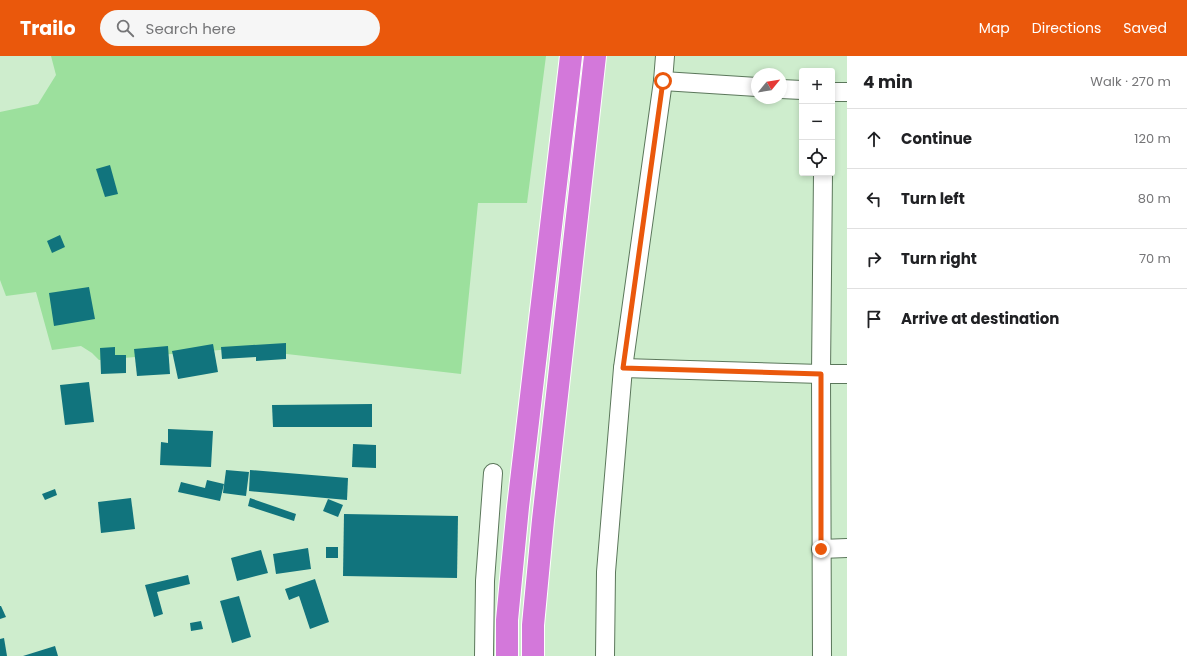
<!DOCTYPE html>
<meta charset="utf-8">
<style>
body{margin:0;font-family:Poppins,sans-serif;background:#f6f6f6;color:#202124}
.controls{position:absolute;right:12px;top:12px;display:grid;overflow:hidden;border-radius:4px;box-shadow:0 2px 6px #0003}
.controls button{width:36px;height:36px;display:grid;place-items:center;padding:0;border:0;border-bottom:1px solid #e0e0e0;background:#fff;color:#202124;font:20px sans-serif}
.compass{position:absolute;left:751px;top:12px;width:36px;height:36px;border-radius:50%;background:#fff;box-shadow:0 2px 6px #0003;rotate:60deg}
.stop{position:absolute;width:12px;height:12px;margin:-9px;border:3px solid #ea580c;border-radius:50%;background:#fff}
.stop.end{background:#ea580c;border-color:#fff;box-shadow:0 1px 4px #0008}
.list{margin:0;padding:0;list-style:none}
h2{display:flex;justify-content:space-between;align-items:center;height:52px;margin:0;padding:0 16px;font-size:17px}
h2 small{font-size:13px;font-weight:400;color:#757577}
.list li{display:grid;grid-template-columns:26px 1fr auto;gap:12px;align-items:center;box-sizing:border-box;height:60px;padding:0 16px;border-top:1px solid #e0e0e0}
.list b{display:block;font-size:15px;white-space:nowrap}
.list em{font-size:13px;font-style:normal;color:#757577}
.icon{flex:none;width:22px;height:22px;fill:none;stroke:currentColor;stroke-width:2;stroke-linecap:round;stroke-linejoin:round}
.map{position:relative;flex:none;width:847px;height:600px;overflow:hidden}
header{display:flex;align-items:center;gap:24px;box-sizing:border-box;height:56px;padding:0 20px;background:#ea580c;color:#fff}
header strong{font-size:19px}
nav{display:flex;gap:22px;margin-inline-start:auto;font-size:14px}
.search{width:280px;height:36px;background:#f6f6f6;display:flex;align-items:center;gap:10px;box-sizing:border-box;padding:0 14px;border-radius:22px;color:#757577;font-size:15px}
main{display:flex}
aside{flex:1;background:#fff}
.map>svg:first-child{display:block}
</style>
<header>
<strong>Trailo</strong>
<div class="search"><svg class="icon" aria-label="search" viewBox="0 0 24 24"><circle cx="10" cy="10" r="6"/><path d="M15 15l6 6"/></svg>Search here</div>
<nav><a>Map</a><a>Directions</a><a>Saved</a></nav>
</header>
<main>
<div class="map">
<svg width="847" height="600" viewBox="0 0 847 600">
<rect width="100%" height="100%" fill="#ceedcd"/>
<polygon fill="#9ce09d" points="51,0 546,0 527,147 478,147 461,318 278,297 279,289 99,304 92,297 81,290 52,294 36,236 6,240 0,224 0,56 38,48 56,19"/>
<g fill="#11747d">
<polygon points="110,109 118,138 105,141 96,113"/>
<polygon points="60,179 65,191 52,197 47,185"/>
<polygon points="89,231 95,263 54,270 49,237"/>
<polygon points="286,287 286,303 256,305 256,301 222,303 221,291"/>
<polygon points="213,288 218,316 178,323 172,295"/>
<polygon points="168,290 170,318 137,320 134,293"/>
<polygon points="115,291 115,299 126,299 126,317 101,318 100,292"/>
<polygon points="89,326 94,366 65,369 60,329"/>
<polygon points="372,348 372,371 273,371 272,349"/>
<polygon points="168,373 213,375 211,411 160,409 161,386 168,387"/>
<polygon points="353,388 376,389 376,412 352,411"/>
<polygon points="226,414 249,416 246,440 223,437"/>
<polygon points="250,414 348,422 347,444 249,435"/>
<polygon points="207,424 224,428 220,445 178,436 181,426 205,432"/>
<polygon points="55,433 57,439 45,444 42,438"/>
<polygon points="131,442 135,473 101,477 98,446"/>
<polygon points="250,442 296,458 294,465 248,450"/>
<polygon points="328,443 343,449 338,461 323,455"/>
<polygon points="344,458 458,460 457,522 343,520"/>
<rect x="326" y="491" width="12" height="11"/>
<polygon points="308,492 311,513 276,518 273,498"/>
<polygon points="261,494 268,517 237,525 231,502"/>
<polygon points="188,519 190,528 157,536 163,558 154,561 145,529"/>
<polygon points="315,523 329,566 310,573 299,540 289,544 285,533"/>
<polygon points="239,540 251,581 232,587 220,545"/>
<polygon points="0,550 1,550 6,561 0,563"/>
<polygon points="201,565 203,573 191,575 190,567"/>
<polygon points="4,582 7,600 0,600 0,583"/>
<polygon points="55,590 58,600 23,600"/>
</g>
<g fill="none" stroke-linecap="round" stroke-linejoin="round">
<g stroke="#5b775b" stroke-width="20">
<g id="street">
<polyline points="663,25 757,31"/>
<polyline points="781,33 802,34"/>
<polyline points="832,36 847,36"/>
<polyline points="623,312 821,318 847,318"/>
<polyline points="821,493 847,492"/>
<polyline points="484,600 485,525 493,417"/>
<polyline points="605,600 606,516 623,312 663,25 665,0"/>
<polyline points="822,600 821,318 823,117"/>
</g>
</g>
<g stroke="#fff" stroke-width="24">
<g id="highway">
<polyline points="507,600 507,564 518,451 571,0"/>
<polyline points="533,600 533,569 543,464 595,0"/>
</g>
</g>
<use href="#street" stroke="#fff" stroke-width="18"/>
<use href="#highway" stroke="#d378da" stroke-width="22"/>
</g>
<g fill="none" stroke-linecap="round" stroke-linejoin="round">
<polyline stroke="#ea580c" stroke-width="5" points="663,25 623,312 821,318 821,493"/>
</g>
</svg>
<div class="controls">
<button>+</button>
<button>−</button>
<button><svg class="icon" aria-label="locate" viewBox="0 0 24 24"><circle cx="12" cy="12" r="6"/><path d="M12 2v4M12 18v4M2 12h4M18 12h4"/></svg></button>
</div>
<svg class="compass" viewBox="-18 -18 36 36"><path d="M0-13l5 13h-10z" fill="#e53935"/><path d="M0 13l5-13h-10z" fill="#757577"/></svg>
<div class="stop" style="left:663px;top:25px"></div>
<div class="stop end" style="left:821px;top:493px"></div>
</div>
<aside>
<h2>4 min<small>Walk · 270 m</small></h2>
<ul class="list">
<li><svg class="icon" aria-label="ahead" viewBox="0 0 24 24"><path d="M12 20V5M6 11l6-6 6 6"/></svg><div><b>Continue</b></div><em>120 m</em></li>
<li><svg class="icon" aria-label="left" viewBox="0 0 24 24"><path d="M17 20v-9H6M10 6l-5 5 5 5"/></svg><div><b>Turn left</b></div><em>80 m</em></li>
<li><svg class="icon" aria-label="right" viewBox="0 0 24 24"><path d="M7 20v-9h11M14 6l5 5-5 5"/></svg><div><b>Turn right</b></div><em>70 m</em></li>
<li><svg class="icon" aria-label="arrive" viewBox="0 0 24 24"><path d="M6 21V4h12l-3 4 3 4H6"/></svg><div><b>Arrive at destination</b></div></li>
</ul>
</aside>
</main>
